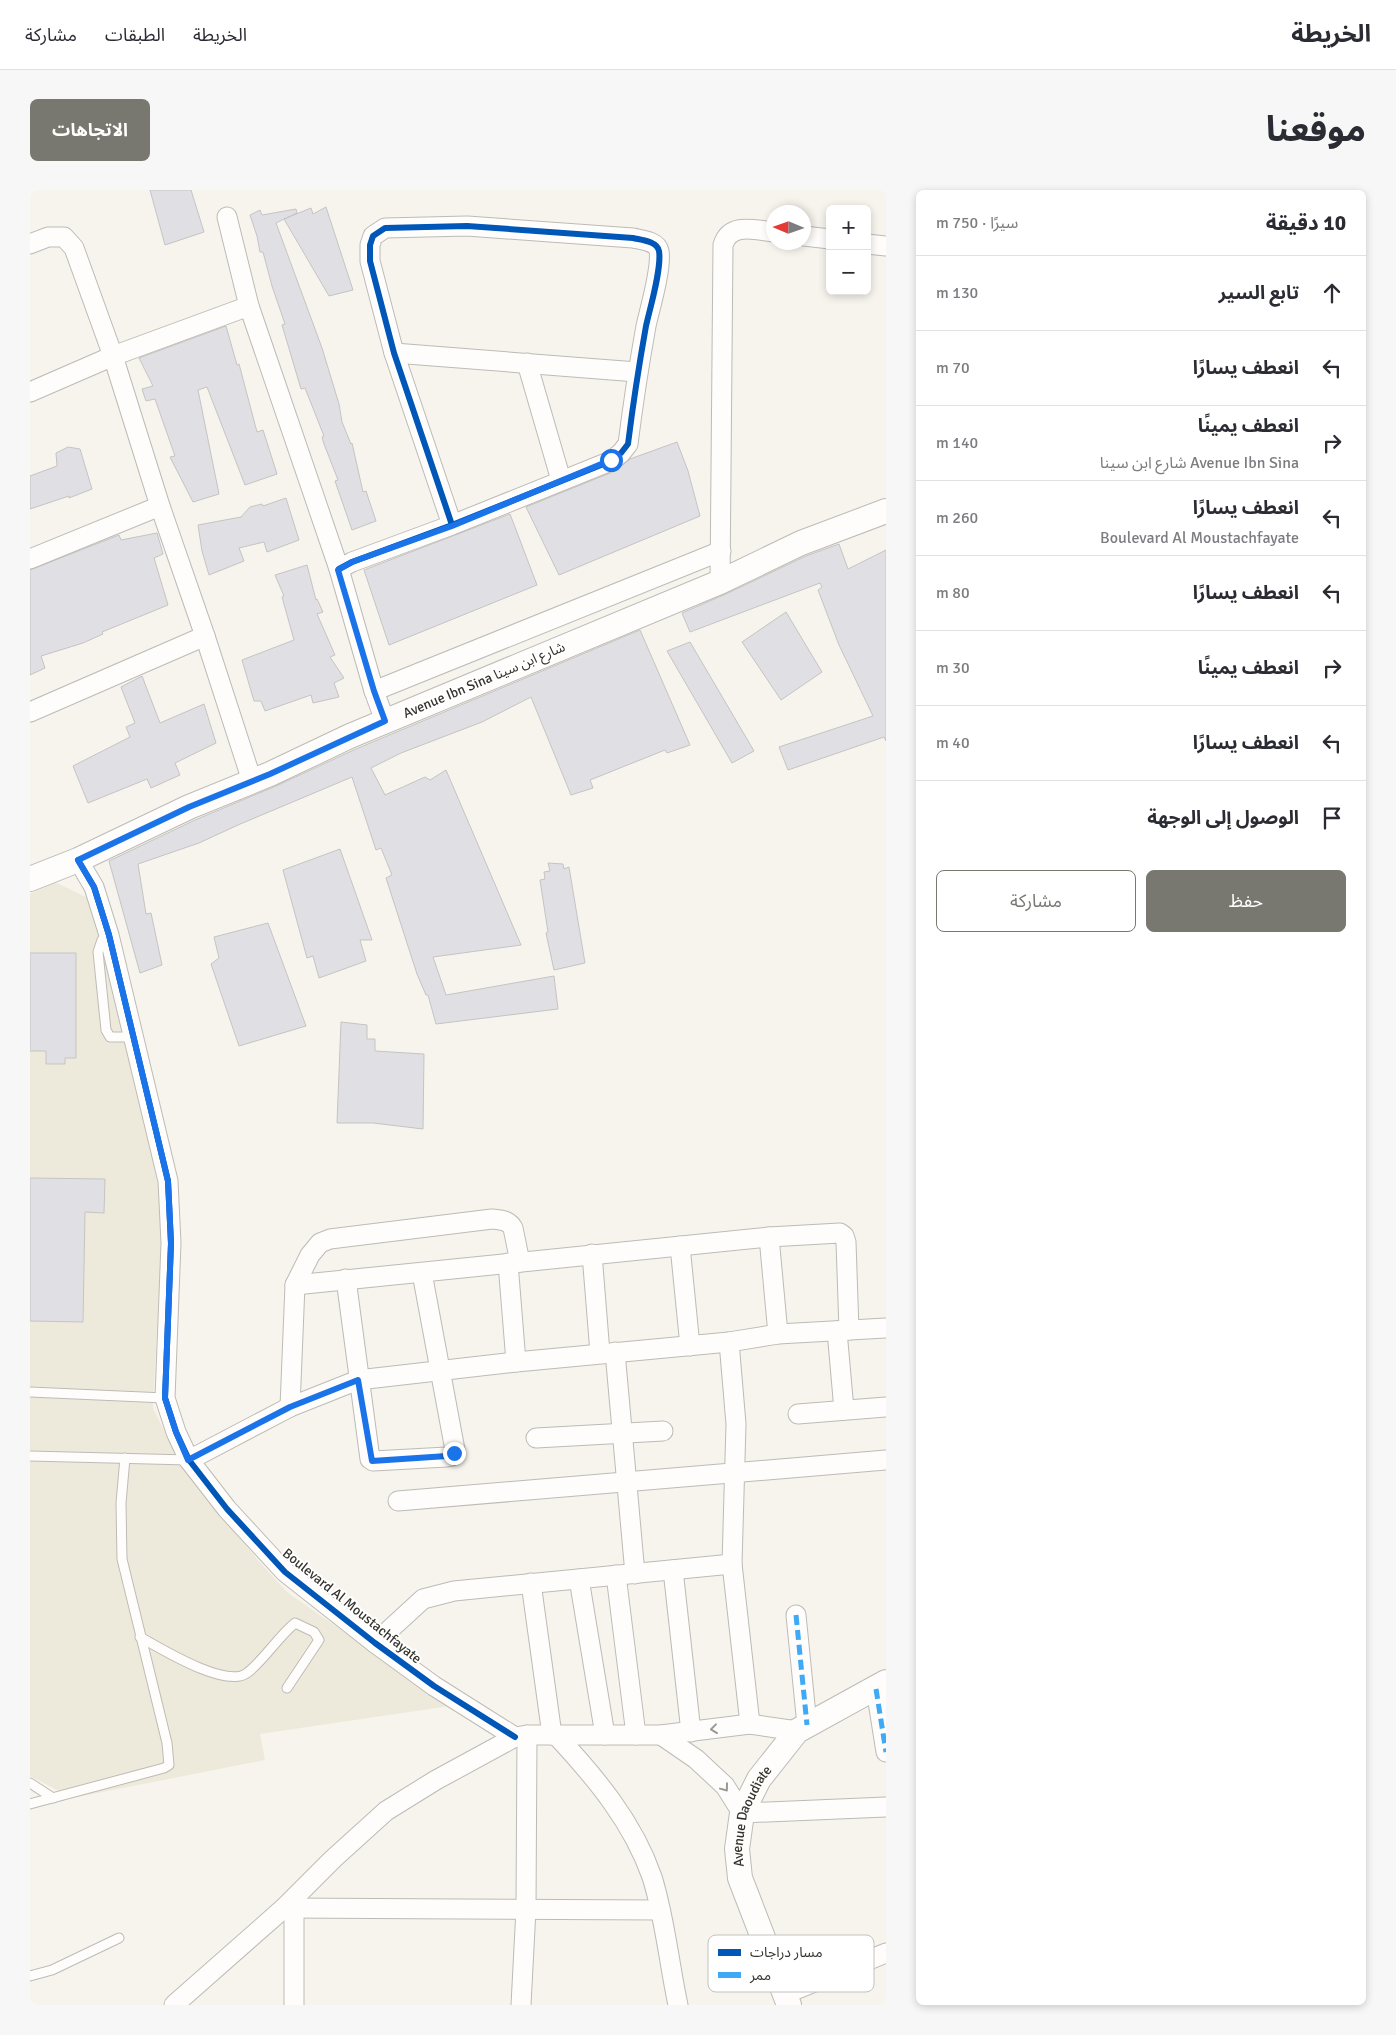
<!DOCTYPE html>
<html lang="ar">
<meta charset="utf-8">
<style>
body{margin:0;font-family:Signika,"Noto Sans Arabic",sans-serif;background:#f7f7f7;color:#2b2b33;direction:rtl}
.controls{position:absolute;right:15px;top:15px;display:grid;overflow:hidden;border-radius:8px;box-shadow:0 2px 8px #0003}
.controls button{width:45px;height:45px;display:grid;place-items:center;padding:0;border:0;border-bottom:1px solid #e1e1e2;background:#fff;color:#2b2b33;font:25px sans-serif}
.compass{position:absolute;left:736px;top:15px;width:45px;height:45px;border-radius:50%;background:#fff;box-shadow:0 2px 8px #0003;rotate:272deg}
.stop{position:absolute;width:15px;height:15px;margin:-11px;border:4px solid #1a73e8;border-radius:50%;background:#fff}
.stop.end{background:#1a73e8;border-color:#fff;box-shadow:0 1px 5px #0008}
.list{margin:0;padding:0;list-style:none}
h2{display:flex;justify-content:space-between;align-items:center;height:65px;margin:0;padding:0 20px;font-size:21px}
h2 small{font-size:16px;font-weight:400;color:#7c7c81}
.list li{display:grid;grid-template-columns:32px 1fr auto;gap:15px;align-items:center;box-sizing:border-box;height:75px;padding:0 20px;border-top:1px solid #e1e1e2}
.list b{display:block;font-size:19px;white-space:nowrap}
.list p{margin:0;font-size:16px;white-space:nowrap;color:#7c7c81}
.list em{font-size:16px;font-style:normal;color:#7c7c81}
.actions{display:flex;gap:10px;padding:15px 20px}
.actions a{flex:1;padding:11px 0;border:1px solid #787770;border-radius:8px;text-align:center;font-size:18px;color:#787770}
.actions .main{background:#787770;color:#fff}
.icon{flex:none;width:28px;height:28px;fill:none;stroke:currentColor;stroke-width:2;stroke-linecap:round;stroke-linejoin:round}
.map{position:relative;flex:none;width:856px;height:1815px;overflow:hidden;direction:ltr;border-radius:8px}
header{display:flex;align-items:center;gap:30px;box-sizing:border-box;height:70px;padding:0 25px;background:#fff;border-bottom:1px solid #e1e1e2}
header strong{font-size:24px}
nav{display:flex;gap:28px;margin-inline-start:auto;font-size:18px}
.intro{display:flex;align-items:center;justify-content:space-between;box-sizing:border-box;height:120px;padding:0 30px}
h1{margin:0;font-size:35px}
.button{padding:12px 22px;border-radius:8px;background:#787770;color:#fff;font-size:18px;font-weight:700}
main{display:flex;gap:30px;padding:0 30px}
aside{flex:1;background:#fff;border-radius:8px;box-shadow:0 2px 8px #0003}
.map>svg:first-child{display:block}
</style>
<header>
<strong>الخريطة</strong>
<nav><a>الخريطة</a><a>الطبقات</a><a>مشاركة</a></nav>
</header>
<div class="intro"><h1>موقعنا</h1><a class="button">الاتجاهات</a></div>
<main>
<aside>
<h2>10 دقيقة<small>سيرًا · 750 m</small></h2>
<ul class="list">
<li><svg class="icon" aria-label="ahead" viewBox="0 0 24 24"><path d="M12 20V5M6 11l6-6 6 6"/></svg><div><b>تابع السير</b></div><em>130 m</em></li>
<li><svg class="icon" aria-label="left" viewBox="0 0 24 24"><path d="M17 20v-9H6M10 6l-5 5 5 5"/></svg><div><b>انعطف يسارًا</b></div><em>70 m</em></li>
<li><svg class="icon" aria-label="right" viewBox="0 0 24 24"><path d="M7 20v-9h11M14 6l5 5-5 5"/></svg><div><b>انعطف يمينًا</b><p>Avenue Ibn Sina شارع ابن سينا</p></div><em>140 m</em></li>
<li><svg class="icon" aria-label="left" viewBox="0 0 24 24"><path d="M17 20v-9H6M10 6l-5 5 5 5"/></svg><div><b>انعطف يسارًا</b><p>Boulevard Al Moustachfayate</p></div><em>260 m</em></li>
<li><svg class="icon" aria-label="left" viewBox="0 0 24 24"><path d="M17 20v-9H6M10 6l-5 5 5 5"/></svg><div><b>انعطف يسارًا</b></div><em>80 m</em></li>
<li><svg class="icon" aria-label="right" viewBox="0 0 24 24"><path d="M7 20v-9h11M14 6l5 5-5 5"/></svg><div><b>انعطف يمينًا</b></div><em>30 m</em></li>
<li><svg class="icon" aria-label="left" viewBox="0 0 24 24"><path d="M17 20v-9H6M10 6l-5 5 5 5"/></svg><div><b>انعطف يسارًا</b></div><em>40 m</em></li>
<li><svg class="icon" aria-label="arrive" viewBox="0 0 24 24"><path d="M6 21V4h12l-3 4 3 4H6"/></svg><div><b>الوصول إلى الوجهة</b></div></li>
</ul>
<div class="actions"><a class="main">حفظ</a><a>مشاركة</a></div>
</aside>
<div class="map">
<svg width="856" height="1815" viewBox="0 0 856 1815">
<rect width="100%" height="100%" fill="#f6f4ec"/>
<polygon fill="#eeeadb" points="25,692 60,709 122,963 133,1026 123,1218 151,1275 226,1368 257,1402 420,1516 230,1544 235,1570 42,1608 0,1586 0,704"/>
<g fill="#e0dfe4" stroke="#c5c4c3">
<polygon points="120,0 161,0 174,42 135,55"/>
<polygon points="296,17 323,100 299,106 254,29 246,33 292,158 309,214 312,232 321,254 322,253 333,302 336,301 346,331 322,340 305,291 308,290 294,254 292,247 294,246 275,198 271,199 252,135 255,134 242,96 233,62 230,62 227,46 220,25 230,20 232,25 266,19 267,23 254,29 281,18 283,24"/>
<polygon points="196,136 207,175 209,174 227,242 233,240 247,284 215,295 177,197 168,200 189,304 163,312 140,267 145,266 125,209 116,211 112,199 123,196 109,168"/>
<polygon points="647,252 658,281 670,326 529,385 496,317 585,281 600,269"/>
<polygon points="38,257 50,259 62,299 39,308 39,306 0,319 0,286 27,276 26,263"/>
<polygon points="256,308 269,350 237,362 234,352 209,358 214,371 179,385 172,361 168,335 211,327 220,317 232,314 233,316"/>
<polygon points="480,324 507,395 359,455 334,380"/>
<polygon points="127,343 133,364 124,368 138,415 72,442 73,444 53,453 11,466 15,478 0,485 0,380 89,345 91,350"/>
<polygon points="809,354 818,379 856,360 856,551 854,547 758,580 749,557 843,526 809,455 788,400 792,397 790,393 660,442 652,423 696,404 776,366"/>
<polygon points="277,375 286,410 287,409 293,422 287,424 305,465 300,467 314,488 304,493 309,507 283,513 281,505 235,521 231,511 224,511 212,470 264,450 252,407 254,406 245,385"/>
<polygon points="756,422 792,482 751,510 712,452"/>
<polygon points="610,440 660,555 637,563 635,560 560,590 563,598 541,605 501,507 452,532 371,563 341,578 355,605 395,587 400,590 416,580 491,755 403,767 416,805 524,786 528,819 406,834 398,805 396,805 387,784 356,688 362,685 351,658 346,660 322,587 208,635 169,653 108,674 116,724 121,723 132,775 110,783 79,671 165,630 246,596 326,559"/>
<polygon points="660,452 724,561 702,573 637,461"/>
<polygon points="112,486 130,533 174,514 186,553 145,573 150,585 121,598 117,589 58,613 43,576 100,547 96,537 105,533 91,497"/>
<polygon points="310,659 342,750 330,750 336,771 289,788 283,766 277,768 253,680"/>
<polygon points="518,673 533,674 534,679 539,677 555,773 524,780 516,743 518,742 510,690 515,689 514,682 520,681"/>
<polygon points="238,733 276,836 209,856 181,774 189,768 184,747"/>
<polygon points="0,763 46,763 46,868 35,868 35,874 16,874 16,861 0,861"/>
<polygon points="311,832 337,835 337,849 345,849 345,861 394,864 393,939 343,933 307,933"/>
<polygon points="0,988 75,989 74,1023 55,1022 53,1132 0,1131"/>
</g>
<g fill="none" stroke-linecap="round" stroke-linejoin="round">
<g stroke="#bdbbb6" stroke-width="11">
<g id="service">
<polyline points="79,745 72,750 68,762 76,840 80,847 104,847"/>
<polyline points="0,1202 135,1208"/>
<polyline points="0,1266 159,1270"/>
<path d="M110 1447C130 1458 196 1499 217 1483 235 1469 247 1448 265 1433L284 1442 289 1450 257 1498"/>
<polyline points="0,1593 23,1608"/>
<polyline points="0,1614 134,1578 139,1575 137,1553 92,1369 91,1313 95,1268"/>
<polyline points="0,1786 22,1780 89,1748"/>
</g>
</g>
<g stroke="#bdbbb6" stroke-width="21">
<g id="minor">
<polyline points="197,27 219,116 309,379 344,501 355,531"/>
<polyline points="774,46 800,49"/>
<polyline points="0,54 18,47 34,47 44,58 83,166 130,316 175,446 222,591"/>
<polyline points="837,54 856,56"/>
<polyline points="364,163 607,182"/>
<polyline points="497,173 531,290"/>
<polyline points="0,202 83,166 219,116"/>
<polyline points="0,369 130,316"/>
<path d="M309 379 322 372 422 335 581 271 591 263 598 254C603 214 609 175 616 136 620 118 632 78 629 61 627 51 611 50 603 48L437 36 355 38 343 46 340 55V71L364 163 422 335"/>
<path d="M690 392 693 55C700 32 725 40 744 42"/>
<polyline points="344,501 691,361"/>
<polyline points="0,522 175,446"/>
<polyline points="48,670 64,697 79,745 138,991 141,1053 135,1208 146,1242 159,1270 197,1319 255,1382 345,1453 404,1496 485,1547"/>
<polyline points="739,1047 748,1144"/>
<polyline points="650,1056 660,1156"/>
<polyline points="562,1064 570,1163"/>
<polyline points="478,1073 486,1172"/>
<polyline points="316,1089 340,1269 343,1271 417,1267 422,1266 425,1260 392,1083"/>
<polyline points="265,1095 739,1047 810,1043 814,1046 816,1052 819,1140"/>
<polyline points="807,1141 814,1220"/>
<polyline points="699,1152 706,1234 702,1374 720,1534"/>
<polyline points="585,1162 605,1384"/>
<path d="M260 1217 265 1095 280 1065 290 1053 300 1049 462 1029C471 1030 478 1030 483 1038L490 1072"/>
<polyline points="768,1224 856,1217"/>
<polyline points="506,1248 633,1241"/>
<polyline points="159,1270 260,1217 328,1190 486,1172 699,1152 748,1144 856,1138"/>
<polyline points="368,1311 856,1270"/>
<polyline points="643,1380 661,1542"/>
<polyline points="586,1385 606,1545"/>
<polyline points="549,1389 575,1545"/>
<polyline points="501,1393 522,1545"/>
<polyline points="766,1425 777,1535"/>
<polyline points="345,1453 393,1409 424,1401 702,1374"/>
<polyline points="846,1499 856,1562"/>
<path d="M526 1545C565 1587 603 1632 622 1687 635 1728 639 1773 648 1815"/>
<polyline points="631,1545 666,1569 695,1596 712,1623 856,1617"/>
<polyline points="254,1718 630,1720"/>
<polyline points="264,1718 264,1815"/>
<polyline points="755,1804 856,1763"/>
<polyline points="144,1815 254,1718 303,1669 356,1621 406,1590 485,1547 497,1545 631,1545 720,1534 767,1541"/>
<polyline points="491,1815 496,1719 497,1545"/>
</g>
</g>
<g stroke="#bdbbb6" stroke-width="26">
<g id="tertiary">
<polyline points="0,689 48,670 159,617 240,584 320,546 690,392 771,353 856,321"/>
<path id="s1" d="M759 1815 710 1688 707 1659 712 1623 729 1589 767 1541 856 1492"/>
</g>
</g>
<use href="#service" stroke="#fefdfc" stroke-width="9"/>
<use href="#minor" stroke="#fefdfc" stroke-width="19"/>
<use href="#tertiary" stroke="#fefdfc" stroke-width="24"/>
<g stroke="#3fa9f5" stroke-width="5" stroke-dasharray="10 5" stroke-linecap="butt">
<polyline points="766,1425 777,1535"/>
<polyline points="846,1499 856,1562"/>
</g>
<g stroke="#fff" stroke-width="9">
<g id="cycleway">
<path d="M309 379 322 372 422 335 581 271 591 263 598 254C603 214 609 175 616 136 620 118 632 78 629 61 627 51 611 50 603 48L437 36 355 38 343 46 340 55V71L364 163 422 335"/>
<polyline points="48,670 64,697 79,745 138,991 141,1053 135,1208 146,1242 159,1270 197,1319 255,1382 345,1453 404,1496 485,1547"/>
</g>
</g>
<use href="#cycleway" stroke="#0057b8" stroke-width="6"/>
</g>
<defs><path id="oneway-chevron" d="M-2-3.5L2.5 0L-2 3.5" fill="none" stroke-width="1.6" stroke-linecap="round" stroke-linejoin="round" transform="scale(1.25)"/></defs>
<g stroke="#999894">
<use href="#oneway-chevron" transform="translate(684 1539) rotate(173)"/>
<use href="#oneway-chevron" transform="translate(695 1598) rotate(53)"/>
</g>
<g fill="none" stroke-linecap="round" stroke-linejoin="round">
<polyline stroke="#1a73e8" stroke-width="6" points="424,1263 417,1266 342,1271 328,1190 260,1217 158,1270 146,1242 135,1208 141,1054 138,991 79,745 64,697 48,670 159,617 240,584 355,531 344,501 308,380 322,372 422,336 581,270"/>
</g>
<g text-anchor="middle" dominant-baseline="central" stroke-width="4" stroke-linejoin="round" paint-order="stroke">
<g font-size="14" fill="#34332d" stroke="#fff">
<text transform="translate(454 490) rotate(-23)">Avenue Ibn Sina شارع ابن سينا</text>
<text transform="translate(322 1416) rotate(39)">Boulevard Al Moustachfayate</text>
<text stroke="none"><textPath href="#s1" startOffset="201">Avenue Daoudiate</textPath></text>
</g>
</g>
<rect x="678" y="1745" width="166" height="57" rx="8" fill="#fff" stroke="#c2c2c0" stroke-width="1"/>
<rect x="688" y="1759" width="23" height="7" fill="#0057b8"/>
<rect x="688" y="1782" width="23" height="6" fill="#3fa9f5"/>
<g font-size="14" fill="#34332d">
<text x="720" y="1767">مسار دراجات</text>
<text x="720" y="1790">ممر</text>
</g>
</svg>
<div class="controls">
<button>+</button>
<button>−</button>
</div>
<svg class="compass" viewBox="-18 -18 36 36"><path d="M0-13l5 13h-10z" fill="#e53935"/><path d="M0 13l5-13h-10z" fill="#7c7c81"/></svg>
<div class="stop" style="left:581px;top:270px"></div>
<div class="stop end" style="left:424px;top:1263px"></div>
</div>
</main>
